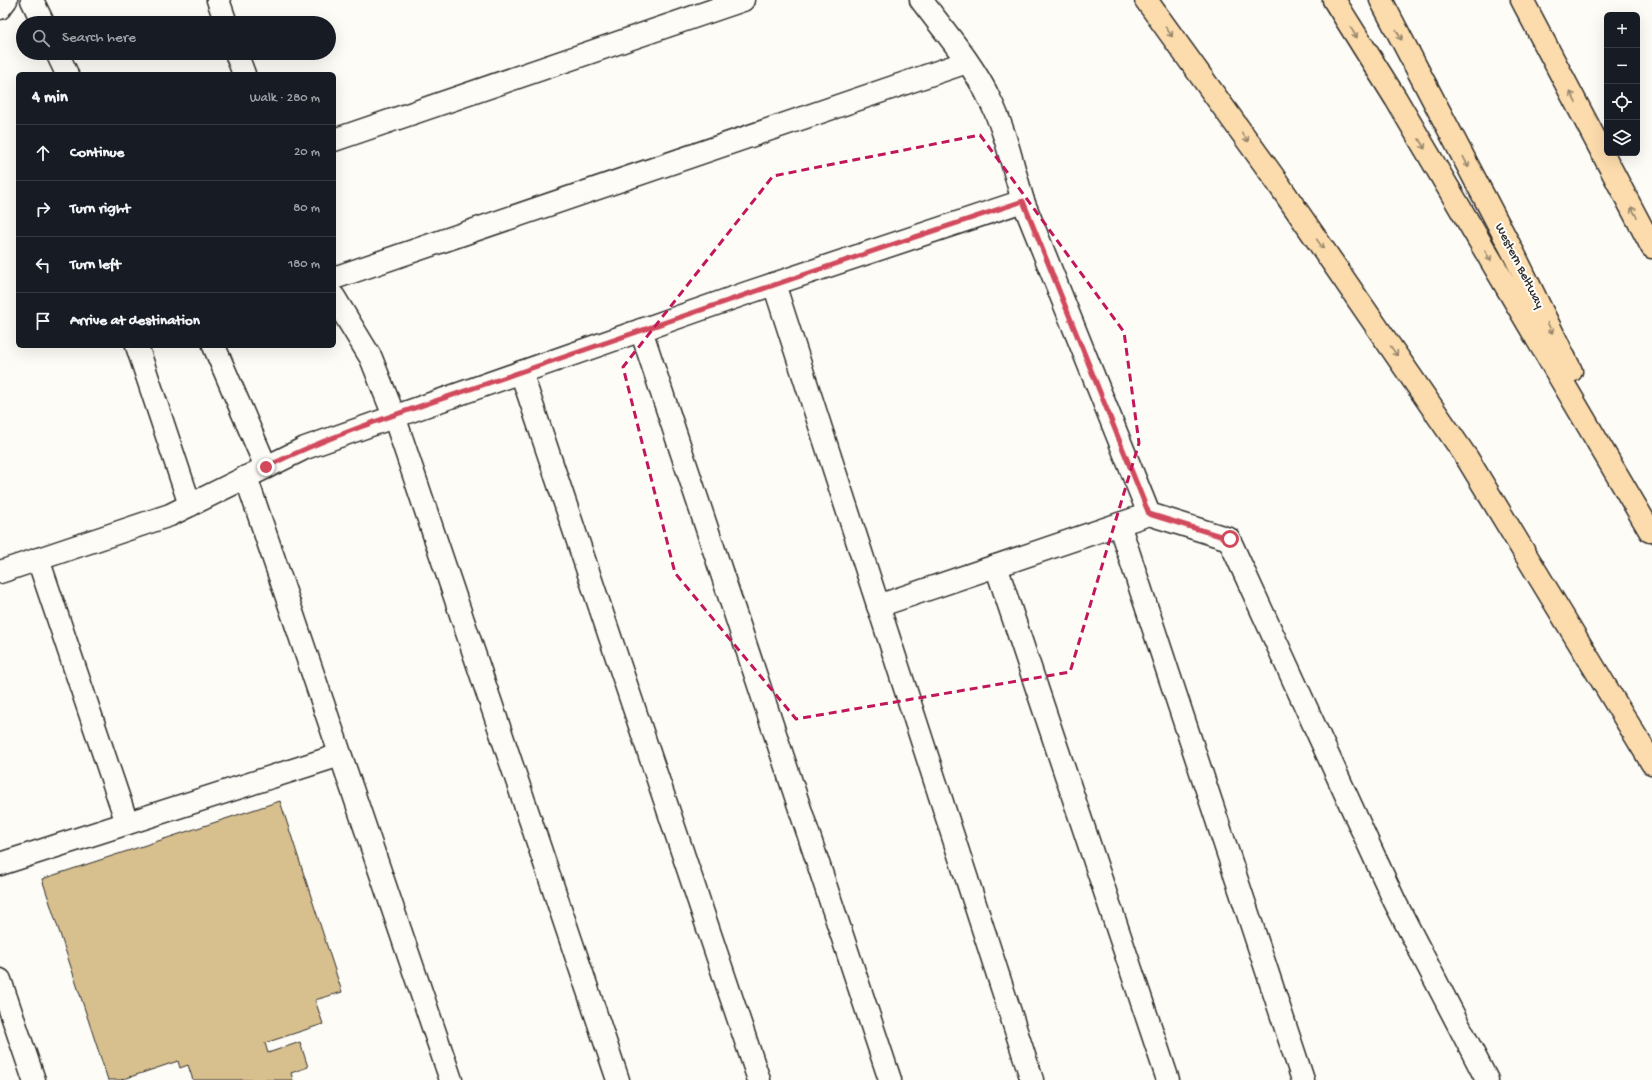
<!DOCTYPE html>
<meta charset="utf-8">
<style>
body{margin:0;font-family:"Gochi Hand",sans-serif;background:#242831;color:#f1f3f6}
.controls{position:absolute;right:12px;top:12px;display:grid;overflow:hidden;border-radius:6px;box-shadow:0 4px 16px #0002}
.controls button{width:36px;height:36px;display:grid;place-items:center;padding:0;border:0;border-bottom:1px solid #363941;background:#171b24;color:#f1f3f6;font:20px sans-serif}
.stop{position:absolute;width:12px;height:12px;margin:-9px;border:3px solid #d1495b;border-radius:50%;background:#fff}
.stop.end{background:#d1495b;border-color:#fff;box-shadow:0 1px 4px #0008}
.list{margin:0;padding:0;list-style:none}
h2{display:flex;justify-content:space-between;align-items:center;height:52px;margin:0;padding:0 16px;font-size:17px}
h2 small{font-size:13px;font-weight:400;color:#9ea1a6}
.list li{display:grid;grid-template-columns:26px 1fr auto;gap:12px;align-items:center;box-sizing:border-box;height:56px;padding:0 16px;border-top:1px solid #363941}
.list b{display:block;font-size:15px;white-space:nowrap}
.list em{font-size:13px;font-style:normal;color:#9ea1a6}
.icon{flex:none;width:22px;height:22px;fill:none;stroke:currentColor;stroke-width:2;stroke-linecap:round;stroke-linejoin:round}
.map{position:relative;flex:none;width:1652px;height:1080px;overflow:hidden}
.search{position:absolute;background:#171b24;box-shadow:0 4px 16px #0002;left:16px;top:16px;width:320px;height:44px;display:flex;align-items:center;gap:10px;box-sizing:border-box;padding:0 14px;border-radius:22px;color:#9ea1a6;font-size:15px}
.panel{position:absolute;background:#171b24;box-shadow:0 4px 16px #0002;left:16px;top:72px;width:320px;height:276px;border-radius:6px}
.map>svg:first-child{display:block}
</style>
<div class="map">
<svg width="1652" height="1080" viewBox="0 0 1652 1080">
<rect width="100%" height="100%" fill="#fdfcf7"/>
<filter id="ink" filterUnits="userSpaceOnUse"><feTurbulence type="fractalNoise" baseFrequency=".025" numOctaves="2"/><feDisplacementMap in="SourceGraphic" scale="8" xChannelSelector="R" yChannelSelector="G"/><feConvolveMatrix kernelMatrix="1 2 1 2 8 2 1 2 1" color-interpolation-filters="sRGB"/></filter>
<g filter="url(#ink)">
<polygon fill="#d7bf8e" stroke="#2b2b2b" points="280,801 342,992 315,1000 323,1024 265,1043 268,1053 300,1042 308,1067 291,1073 293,1080 193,1080 188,1065 180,1068 178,1061 121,1080 108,1080 42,879"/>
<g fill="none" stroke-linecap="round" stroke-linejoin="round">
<g stroke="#2b2b2b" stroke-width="25">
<g id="minor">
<polyline points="32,0 43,23"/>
<polyline points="218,0 226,23"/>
<path d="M921 0C945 32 973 64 990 100 1006 132 1013 168 1023 201"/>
<polyline points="0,8 6,0"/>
<polyline points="57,53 67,74"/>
<polyline points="236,53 244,74"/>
<polyline points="334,140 743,0"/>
<polyline points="334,278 967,62"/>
<polyline points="774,284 1032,1080"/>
<polyline points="334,297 371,358 394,416 618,1080"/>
<polyline points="641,330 890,1080"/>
<polyline points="137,346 190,505"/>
<polyline points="214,346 266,467"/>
<polyline points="521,372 759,1080"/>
<polyline points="246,477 451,1080"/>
<polyline points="1119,524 1303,1080"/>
<polyline points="38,559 127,823"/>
<polyline points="996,566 1168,1080"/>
<polyline points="0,572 170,515 305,448 747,293 1023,201 1149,514 1229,539 1395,902 1487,1080"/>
<polyline points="878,606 1149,514"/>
<polyline points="0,864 340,755"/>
<polyline points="0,980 34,1080"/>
</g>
</g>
<g stroke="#2b2b2b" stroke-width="25">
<g id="highway">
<polyline points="1146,0 1273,176 1467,458 1652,763"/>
<polyline points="1334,0 1396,99 1650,531"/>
<polyline points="1381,0 1514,254 1571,371"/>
<polyline points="1522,0 1652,247"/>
</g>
</g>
<use href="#minor" stroke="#fdfcf7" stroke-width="22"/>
<use href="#highway" stroke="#fcdcac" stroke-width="22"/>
</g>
<defs><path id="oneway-shaft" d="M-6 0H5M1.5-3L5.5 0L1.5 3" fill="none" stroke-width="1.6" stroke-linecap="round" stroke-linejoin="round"/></defs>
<g stroke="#94846c">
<use href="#oneway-shaft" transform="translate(1169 32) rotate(54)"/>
<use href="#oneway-shaft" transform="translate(1354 33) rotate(58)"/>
<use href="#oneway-shaft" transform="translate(1399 35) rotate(62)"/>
<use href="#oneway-shaft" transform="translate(1573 97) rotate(-118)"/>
<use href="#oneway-shaft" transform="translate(1245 137) rotate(54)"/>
<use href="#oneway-shaft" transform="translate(1422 144) rotate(59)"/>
<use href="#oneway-shaft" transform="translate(1466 162) rotate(62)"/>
<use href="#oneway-shaft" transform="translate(1634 212) rotate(-118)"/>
<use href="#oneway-shaft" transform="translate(1320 244) rotate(55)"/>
<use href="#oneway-shaft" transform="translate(1488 256) rotate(59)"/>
<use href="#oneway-shaft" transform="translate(1550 328) rotate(64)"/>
<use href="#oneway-shaft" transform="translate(1394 351) rotate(55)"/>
</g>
</g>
<g fill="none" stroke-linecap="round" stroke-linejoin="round" filter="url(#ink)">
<path stroke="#d1495b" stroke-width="5" d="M266 467C349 426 439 401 526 370 692 312 857 256 1023 201L1149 514 1230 539"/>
</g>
<path fill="none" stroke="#c2185b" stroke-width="3" stroke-dasharray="8 5" stroke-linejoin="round" d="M980 135 1124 332 1139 443 1070 672 796 719 675 573 623 367 773 176Z"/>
<g text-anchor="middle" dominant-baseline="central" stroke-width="4" stroke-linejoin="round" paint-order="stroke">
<g font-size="13" fill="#2b2b2b" stroke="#fdfcf7">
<text transform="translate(1519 266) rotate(63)">Western Beltway</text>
</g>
</g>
</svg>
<div class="controls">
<button>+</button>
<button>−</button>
<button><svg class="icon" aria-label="locate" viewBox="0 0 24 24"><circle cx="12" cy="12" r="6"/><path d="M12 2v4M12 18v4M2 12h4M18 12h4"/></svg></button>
<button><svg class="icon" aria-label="layers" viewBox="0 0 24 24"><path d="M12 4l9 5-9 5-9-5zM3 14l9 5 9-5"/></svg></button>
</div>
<div class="stop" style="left:1230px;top:539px"></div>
<div class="stop end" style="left:266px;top:467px"></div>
<div class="search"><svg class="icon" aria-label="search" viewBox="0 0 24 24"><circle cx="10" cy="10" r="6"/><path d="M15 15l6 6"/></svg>Search here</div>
<section class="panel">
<h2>4 min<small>Walk · 280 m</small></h2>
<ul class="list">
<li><svg class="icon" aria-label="ahead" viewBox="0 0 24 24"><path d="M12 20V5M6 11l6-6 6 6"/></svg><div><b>Continue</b></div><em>20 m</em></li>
<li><svg class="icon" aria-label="right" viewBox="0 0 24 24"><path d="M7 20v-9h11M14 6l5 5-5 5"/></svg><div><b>Turn right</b></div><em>80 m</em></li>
<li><svg class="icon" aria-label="left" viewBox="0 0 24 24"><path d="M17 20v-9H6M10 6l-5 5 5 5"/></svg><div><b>Turn left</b></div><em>180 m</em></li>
<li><svg class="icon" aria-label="arrive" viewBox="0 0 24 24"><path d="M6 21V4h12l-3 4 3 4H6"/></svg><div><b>Arrive at destination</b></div></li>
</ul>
</section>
</div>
